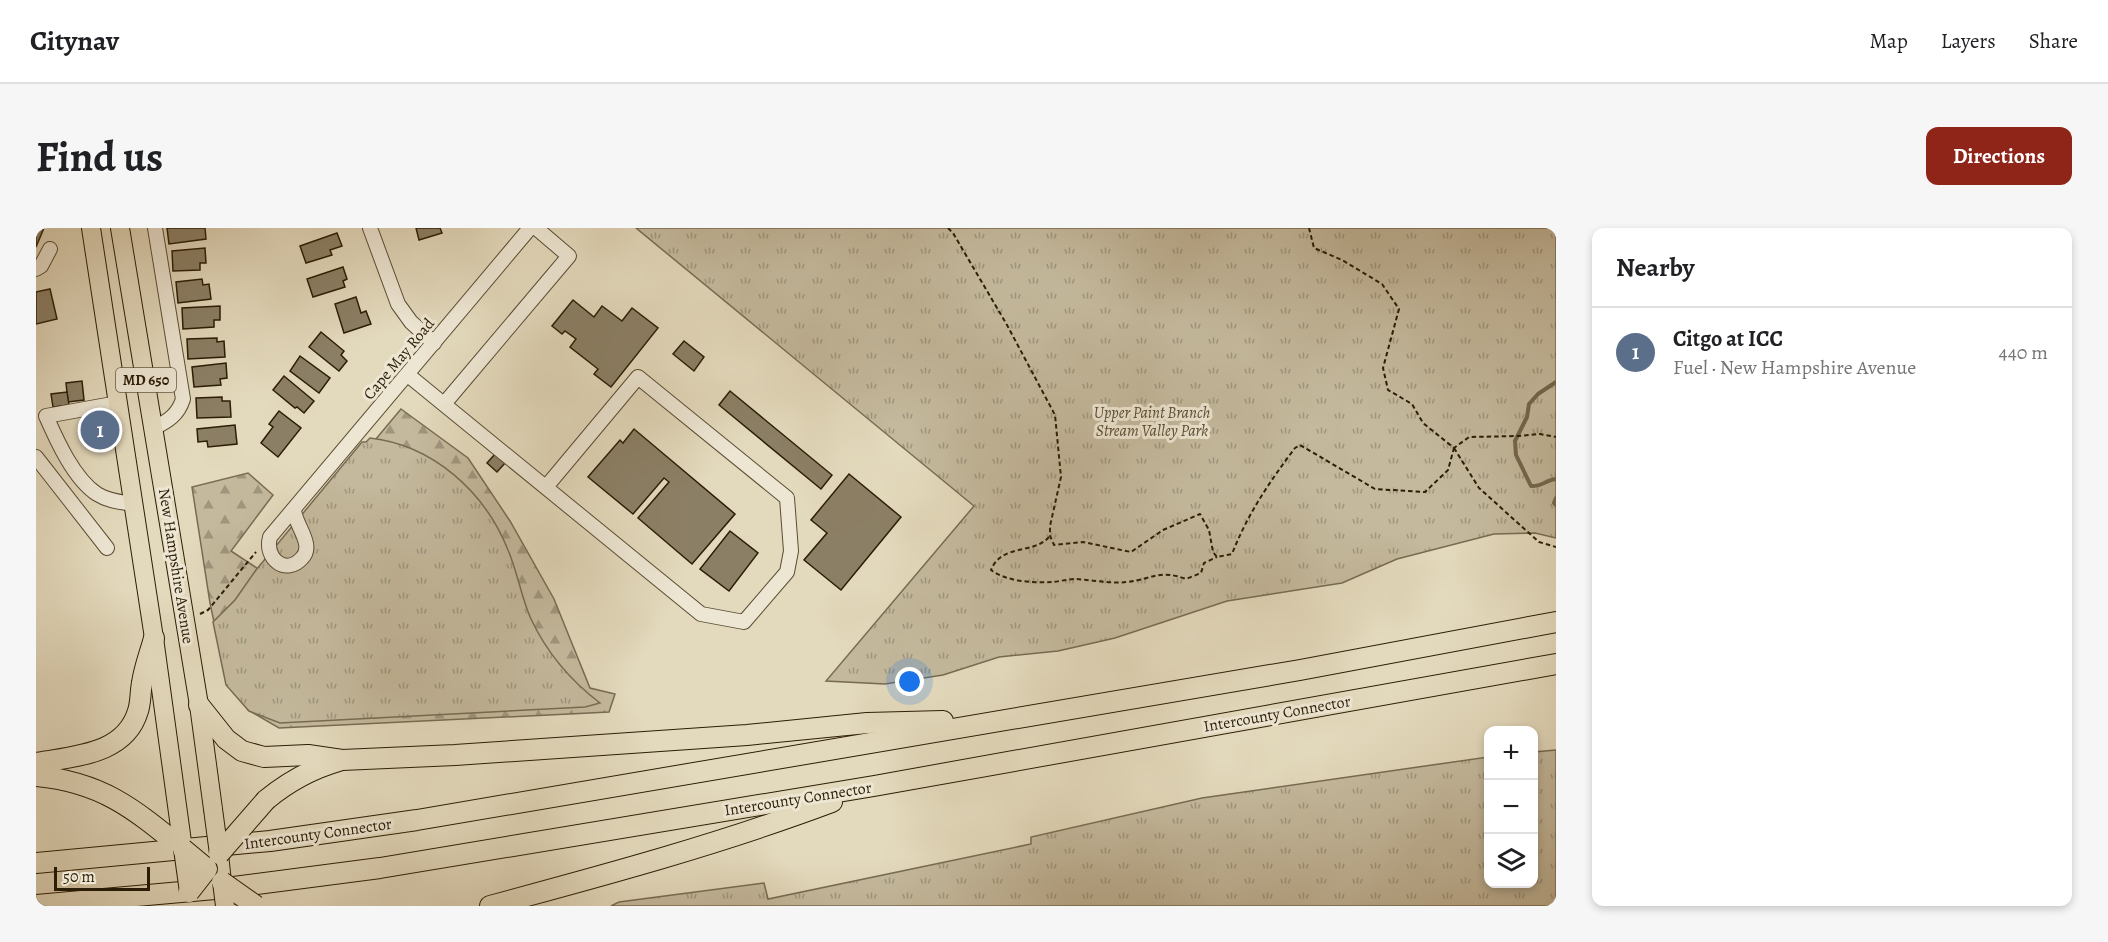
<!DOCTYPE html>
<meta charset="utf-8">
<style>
body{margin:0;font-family:Alegreya,serif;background:#f6f6f6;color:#202124}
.controls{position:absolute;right:18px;bottom:18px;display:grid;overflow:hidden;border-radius:12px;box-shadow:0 3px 9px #0003}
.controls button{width:54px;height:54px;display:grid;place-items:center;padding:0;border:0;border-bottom:2px solid #e0e0e0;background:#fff;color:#202124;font:30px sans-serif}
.scale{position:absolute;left:18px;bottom:15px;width:96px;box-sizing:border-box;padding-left:6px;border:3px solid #2c1d06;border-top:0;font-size:16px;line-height:21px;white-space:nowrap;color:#2c1d06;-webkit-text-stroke:4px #ede6d3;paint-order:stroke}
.you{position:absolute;left:874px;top:454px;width:21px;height:21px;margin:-15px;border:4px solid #fff;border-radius:50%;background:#1a73e8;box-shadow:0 0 0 9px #1a73e833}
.badge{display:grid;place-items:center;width:39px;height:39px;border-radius:50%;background:#8f2418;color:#fff;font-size:20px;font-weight:700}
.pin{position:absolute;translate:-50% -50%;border:3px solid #fff;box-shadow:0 2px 6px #0006}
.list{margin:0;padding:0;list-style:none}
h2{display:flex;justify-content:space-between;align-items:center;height:78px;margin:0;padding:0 24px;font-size:26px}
h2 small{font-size:20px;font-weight:400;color:#757577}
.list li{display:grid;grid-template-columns:39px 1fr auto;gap:18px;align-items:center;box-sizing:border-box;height:90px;padding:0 24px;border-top:2px solid #e0e0e0}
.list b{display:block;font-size:22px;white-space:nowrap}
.list p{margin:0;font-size:20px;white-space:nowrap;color:#757577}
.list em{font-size:20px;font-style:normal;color:#757577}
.icon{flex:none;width:33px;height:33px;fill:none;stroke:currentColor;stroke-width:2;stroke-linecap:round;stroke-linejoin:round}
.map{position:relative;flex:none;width:1520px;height:678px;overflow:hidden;border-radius:12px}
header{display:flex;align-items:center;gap:36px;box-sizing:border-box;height:84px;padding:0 30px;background:#fff;border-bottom:2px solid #e0e0e0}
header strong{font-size:28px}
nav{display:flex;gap:33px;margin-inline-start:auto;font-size:21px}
.intro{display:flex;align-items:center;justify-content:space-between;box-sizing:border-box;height:144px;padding:0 36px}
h1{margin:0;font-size:42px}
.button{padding:15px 27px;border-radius:12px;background:#8f2418;color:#fff;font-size:21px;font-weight:700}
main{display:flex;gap:36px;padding:0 36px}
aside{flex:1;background:#fff;border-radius:12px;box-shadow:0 3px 9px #0003}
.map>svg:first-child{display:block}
</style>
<header>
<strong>Citynav</strong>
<nav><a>Map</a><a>Layers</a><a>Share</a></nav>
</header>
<div class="intro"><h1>Find us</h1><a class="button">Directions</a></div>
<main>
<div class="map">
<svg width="1520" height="678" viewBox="0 0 1520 678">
<defs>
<pattern id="forest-firs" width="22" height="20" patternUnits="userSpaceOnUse" patternTransform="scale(1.5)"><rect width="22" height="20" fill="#c4b99d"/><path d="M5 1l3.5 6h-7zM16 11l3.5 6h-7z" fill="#9f967e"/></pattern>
<pattern id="park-tufts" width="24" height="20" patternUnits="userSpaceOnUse" patternTransform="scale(1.5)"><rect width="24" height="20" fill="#c4b99d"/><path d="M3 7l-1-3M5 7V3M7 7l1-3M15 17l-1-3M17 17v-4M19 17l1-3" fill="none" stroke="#9f967e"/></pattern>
</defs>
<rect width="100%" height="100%" fill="#e3d9bc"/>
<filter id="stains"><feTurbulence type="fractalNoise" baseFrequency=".00333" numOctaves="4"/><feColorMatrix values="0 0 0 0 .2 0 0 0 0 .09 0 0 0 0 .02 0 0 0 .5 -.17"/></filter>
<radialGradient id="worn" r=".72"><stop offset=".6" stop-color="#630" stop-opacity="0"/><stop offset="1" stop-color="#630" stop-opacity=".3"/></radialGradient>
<polygon fill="url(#forest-firs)" stroke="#786b52" stroke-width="1.5" points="365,181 432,230 474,293 518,371 554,460 579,466 573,484 243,500 212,482 188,442 174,375 156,259 212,245 237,267 195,323 248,358 304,254"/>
<g fill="url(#park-tufts)" stroke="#786b52" stroke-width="1.5">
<polygon points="600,0 1520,0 1520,310 1499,305 1458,306 1361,331 1306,355 1191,373 1079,410 1022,423 963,429 907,447 849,456 790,453 938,278"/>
<path d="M334 210C397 217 449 264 472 322 482 345 485 369 495 391 511 425 535 453 564 475L549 479 244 495 213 483 190 457 177 394 199 372 220 342 326 214H330Z"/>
<polygon points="1520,522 1520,678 575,678 583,674 728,655 732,671 995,616 995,609 1166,570 1452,529 1452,656 1498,656 1498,524"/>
</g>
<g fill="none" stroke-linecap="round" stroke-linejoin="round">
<g stroke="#75674e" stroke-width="4">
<path d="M1520 154 1502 166 1493 176 1491 189 1479 213 1480 227 1495 258C1505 259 1510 252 1520 251"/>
<polyline points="1520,270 1518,275 1520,277"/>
</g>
</g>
<g fill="#8b7f65" stroke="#2c1d06" stroke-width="1.5">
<polygon points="0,0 8,0 0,19"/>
<polygon points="131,0 169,0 170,11 133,16"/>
<polygon points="380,0 404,0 406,5 383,12"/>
<polygon points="301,5 306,18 294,22 296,27 270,35 264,18"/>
<polygon points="169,20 170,35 164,35 164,42 137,43 136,23"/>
<polygon points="307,39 311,51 307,53 309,59 277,69 271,51"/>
<polygon points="166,51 167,57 173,56 175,71 142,75 140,54"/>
<polygon points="14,61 21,91 0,96 0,64"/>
<polygon points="320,69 325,85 330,83 335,96 308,105 299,76"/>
<polygon points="537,72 558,89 566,78 586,93 596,80 622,100 575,159 558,146 562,141 534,119 540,111 529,103 526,106 516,98"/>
<polygon points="184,78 184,92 178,92 178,99 147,101 146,80"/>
<polygon points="285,104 308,123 305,127 311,133 303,143 273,119"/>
<polygon points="181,110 181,114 188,113 189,129 152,131 151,111"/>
<polygon points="648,113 668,129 658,143 637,126"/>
<polygon points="264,128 294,150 283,165 254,143"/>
<polygon points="190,135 191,150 184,151 185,157 158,159 156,139"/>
<polygon points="248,148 278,173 268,185 261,179 259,180 237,162"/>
<polygon points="46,153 48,172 32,174 30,155"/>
<polygon points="694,163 796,247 785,261 683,177"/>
<polygon points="31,164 33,177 17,179 15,166"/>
<polygon points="186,169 186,173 194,173 195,189 161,190 160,170"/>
<polygon points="243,183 265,200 242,229 225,215 237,199 233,196"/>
<polygon points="199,197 201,216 172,219 171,213 162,214 161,201"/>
<polygon points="598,201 699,286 656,336 602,290 633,254 628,250 597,286 552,249 584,212 587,215"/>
<polygon points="459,226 469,235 461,244 451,235"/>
<polygon points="813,246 865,289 805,362 768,332 791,305 775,292"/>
<polygon points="694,303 722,325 693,363 664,341"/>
</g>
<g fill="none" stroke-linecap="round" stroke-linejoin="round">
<g stroke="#5a4c34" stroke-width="16">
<g id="minor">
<polyline points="334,0 362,76 375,94 398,115"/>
<polyline points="0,41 5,38 14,21"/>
<polyline points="372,147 665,386 708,394 751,344 755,323 751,270 602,149 510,259"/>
<path d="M82 175 10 188C21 213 38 251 61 266 72 273 85 274 97 276"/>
<polyline points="408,176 533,28 500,0"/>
<path d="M118 200C132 193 142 187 147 171L119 0"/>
<polyline points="0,229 71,320"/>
<path d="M258 282C259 297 279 317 266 330 250 348 228 331 234 309L494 0"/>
</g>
</g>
<g stroke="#2c1d06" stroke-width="20">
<g id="major">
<polyline points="55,0 118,410 147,621"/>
<polyline points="84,0 163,477 177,581"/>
<polyline points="183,626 186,654"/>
</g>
</g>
<g stroke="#2c1d06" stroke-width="22">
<g id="highway">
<polyline points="163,477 190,511 206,523 228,529 272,527 306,532 419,527 711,507 831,495 907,493"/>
<path d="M0 535C38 528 89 527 102 483 105 474 104 465 106 455 108 440 114 425 118 410"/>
<path d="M0 548C66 554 98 581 147 621"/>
<path d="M230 572C253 553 275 541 303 533"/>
<polyline points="0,635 234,613 381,592 1264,442 1520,394"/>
<polyline points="0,677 190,660 344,640 838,558 1520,436"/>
<path d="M454 678C569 647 684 616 796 574"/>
</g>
</g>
<g stroke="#2c1d06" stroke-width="2" stroke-dasharray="4.5 3" stroke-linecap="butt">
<path d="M912 0 917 5 971 97 1019 187 1025 249 1014 298V308L1018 317 1047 314 1095 324 1127 302 1164 286 1173 302 1177 324 1181 329 1196 326C1211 287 1234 253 1259 220L1264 217 1339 261 1389 264 1412 242 1418 220"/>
<polyline points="1273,0 1278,20 1306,32 1346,56 1363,81 1347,140 1352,162 1376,176 1387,195 1418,220 1433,209 1482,208 1504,206 1520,209"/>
<polyline points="1418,220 1443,260 1503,314 1520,319"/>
<path d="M1013 309C997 327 966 315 955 342 971 354 998 355 1017 354 1025 353 1033 351 1040 351 1057 352 1075 356 1091 354 1117 351 1123 341 1150 351L1165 345 1168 335 1181 329"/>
<polyline points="164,386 172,382 220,324"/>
</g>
<use href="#minor" stroke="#ede6d3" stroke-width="14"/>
<use href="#major" stroke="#e3d9bc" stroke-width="18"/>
<use href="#highway" stroke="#e3d9bc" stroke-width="20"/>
<g stroke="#2c1d06" stroke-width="20" stroke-linecap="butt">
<g id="major-bridge">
<polyline points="177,581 183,626"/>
<polyline points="147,621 153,664"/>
<polyline points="186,654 189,678"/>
</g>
</g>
<g stroke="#2c1d06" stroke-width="22" stroke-linecap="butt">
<g id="highway-bridge">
<polyline points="147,621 171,641 153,664"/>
<polyline points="183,626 230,572"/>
<polyline points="186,654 220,678"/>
</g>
</g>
<use href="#major-bridge" stroke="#e3d9bc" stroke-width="18"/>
<use href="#highway-bridge" stroke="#e3d9bc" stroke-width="20"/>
</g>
<g text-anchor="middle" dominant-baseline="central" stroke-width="6" stroke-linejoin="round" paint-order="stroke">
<rect fill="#ede6d3" stroke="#665944" stroke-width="1.5" x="80" y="140" width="60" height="24" rx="4.5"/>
<g font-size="15" font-weight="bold" fill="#2c1d06">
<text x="110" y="152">MD 650</text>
</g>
<g font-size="16" fill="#2c1d06" stroke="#ede6d3">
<text transform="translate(363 131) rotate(-50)">Cape May Road</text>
<text transform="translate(140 338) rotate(81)">New Hampshire Avenue</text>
<text transform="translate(1241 486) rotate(-10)">Intercounty Connector</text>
<text transform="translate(762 571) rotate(-9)">Intercounty Connector</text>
<text transform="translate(282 606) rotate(-8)">Intercounty Connector</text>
</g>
<g font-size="16" font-style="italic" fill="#5a4c33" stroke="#ede6d3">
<text x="1116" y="185">Upper Paint Branch<tspan x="1116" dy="18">Stream Valley Park</tspan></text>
</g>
</g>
<rect width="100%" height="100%" filter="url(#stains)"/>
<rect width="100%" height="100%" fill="url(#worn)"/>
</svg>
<div class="controls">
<button>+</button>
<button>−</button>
<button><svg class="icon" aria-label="layers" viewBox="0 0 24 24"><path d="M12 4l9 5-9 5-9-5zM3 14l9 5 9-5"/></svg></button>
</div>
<div class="scale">50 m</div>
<div class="you"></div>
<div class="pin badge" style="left:64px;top:202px;background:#5c6f8a">1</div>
</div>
<aside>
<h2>Nearby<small></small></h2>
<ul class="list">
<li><span class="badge" style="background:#5c6f8a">1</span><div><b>Citgo at ICC</b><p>Fuel · New Hampshire Avenue</p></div><em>440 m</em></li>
</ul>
</aside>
</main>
